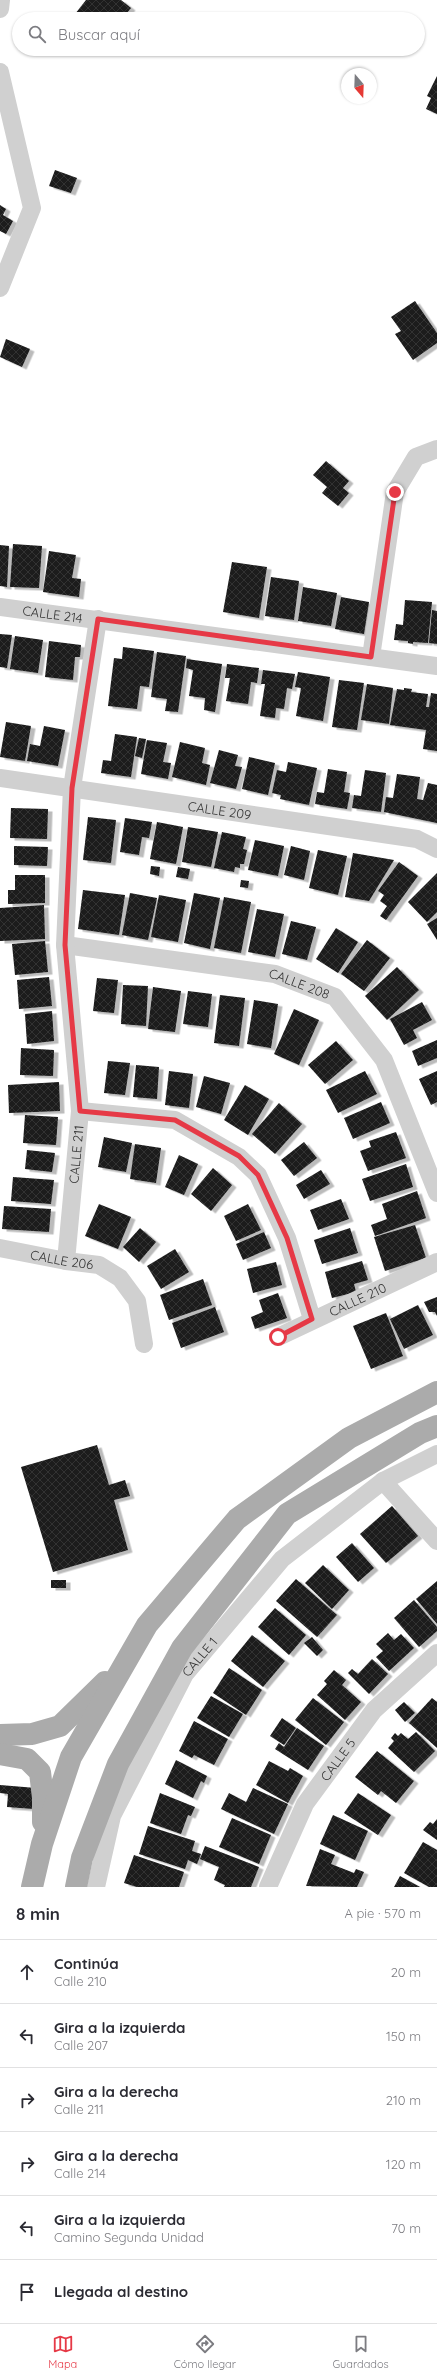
<!DOCTYPE html>
<html lang="es">
<meta charset="utf-8">
<style>
body{margin:0;font-family:Quicksand,sans-serif;background:#f2f2f3;color:#2b2b33}
.compass{position:absolute;left:341px;top:68px;width:36px;height:36px;border-radius:50%;background:#fff;box-shadow:0 1px 3px #0004;rotate:161deg}
.stop{position:absolute;width:12px;height:12px;margin:-9px;border:3px solid #e63946;border-radius:50%;background:#fff}
.stop.end{background:#e63946;border-color:#fff;box-shadow:0 1px 4px #0008}
.list{margin:0;padding:0;list-style:none}
h2{display:flex;justify-content:space-between;align-items:center;height:52px;margin:0;padding:0 16px;font-size:17px}
h2 small{font-size:13px;font-weight:400;color:#7c7c81}
.list li{display:grid;grid-template-columns:26px 1fr auto;gap:12px;align-items:center;box-sizing:border-box;height:64px;padding:0 16px;border-top:1px solid #e1e1e2}
.list b{display:block;font-size:15px;white-space:nowrap}
.list p{margin:0;font-size:13px;white-space:nowrap;color:#7c7c81}
.list em{font-size:13px;font-style:normal;color:#7c7c81}
.icon{flex:none;width:22px;height:22px;fill:none;stroke:currentColor;stroke-width:2;stroke-linecap:round;stroke-linejoin:round}
.map{position:relative;flex:none;width:437px;height:1887px;overflow:hidden}
.search{position:absolute;background:#fff;box-shadow:0 1px 3px #0004;left:12px;right:12px;top:12px;height:44px;display:flex;align-items:center;gap:10px;box-sizing:border-box;padding:0 14px;border-radius:22px;color:#7c7c81;font-size:15px}
.sheet{height:436px;background:#fff}
nav{display:flex;justify-content:space-around;align-items:center;box-sizing:border-box;height:56px;border-top:1px solid #e1e1e2;background:#fff;font-size:11px;color:#7c7c81}
nav a{display:grid;justify-items:center;gap:2px}
nav .on{color:#e63946}
.map>svg:first-child{display:block}
</style>
<div class="map">
<svg width="437" height="1887" viewBox="0 0 437 1887">
<defs>
<pattern id="building-cross-hatch" width="8" height="8" patternUnits="userSpaceOnUse"><rect width="8" height="8" fill="#1a1a1a"/><path d="M0 0l8 8M0 8l8-8" fill="none" stroke="#333"/></pattern>
<filter id="shadow"><feDropShadow dx="4.5" dy="2.5" stdDeviation="0" flood-color="#0004"/></filter>
</defs>
<rect width="100%" height="100%" fill="#fff"/>
<g fill="url(#building-cross-hatch)" filter="url(#shadow)">
<polygon points="86,0 121,0 131,8 122,19 81,19 75,14"/>
<polygon points="437,76 437,114 426,109 431,98 427,96"/>
<polygon points="55,170 77,178 71,193 49,186"/>
<polygon points="0,205 6,209 3,215 13,221 6,234 0,231"/>
<polygon points="415,301 437,333 437,343 413,360 395,334 401,331 391,317"/>
<polygon points="6,339 30,349 22,367 0,357"/>
<polygon points="326,461 349,481 343,488 349,493 338,506 322,493 327,487 313,475"/>
<polygon points="13,544 42,546 39,588 10,587"/>
<polygon points="0,545 9,546 7,587 0,586"/>
<polygon points="49,551 76,555 72,578 81,579 79,597 43,592"/>
<polygon points="232,562 267,567 259,618 223,612"/>
<polygon points="271,577 299,581 294,620 265,616"/>
<polygon points="303,587 337,593 331,626 298,621"/>
<polygon points="341,597 369,602 364,634 335,629"/>
<polygon points="405,600 432,602 428,643 413,642 413,644 408,643 408,641 394,640 396,624 403,625"/>
<polygon points="432,610 437,611 437,644 429,643"/>
<polygon points="0,634 12,635 7,668 0,667"/>
<polygon points="15,636 43,640 38,673 10,669"/>
<polygon points="49,641 81,645 80,657 75,657 73,680 45,677"/>
<polygon points="123,647 154,651 149,687 140,686 137,709 108,706 114,658 122,659"/>
<polygon points="157,652 186,656 178,712 165,711 167,699 151,697"/>
<polygon points="187,659 222,664 215,712 204,710 205,698 189,696 193,670 186,668"/>
<polygon points="227,664 259,668 257,683 251,682 248,704 226,701 230,678 225,678"/>
<polygon points="263,670 295,674 292,689 287,688 284,709 276,708 275,718 260,716 265,684 261,684"/>
<polygon points="298,672 330,677 323,721 296,716 301,688 295,687"/>
<polygon points="339,680 364,683 357,730 332,727"/>
<polygon points="367,684 393,688 389,724 361,720"/>
<polygon points="404,688 412,689 411,692 428,694 426,707 429,707 431,693 437,694 437,751 423,749 426,730 390,725 397,689 404,690"/>
<polygon points="6,722 31,726 25,761 0,757"/>
<polygon points="44,726 65,730 58,766 27,761 30,744 40,746"/>
<polygon points="115,734 137,737 131,777 101,773 103,760 111,761"/>
<polygon points="139,738 146,739 142,758 135,756"/>
<polygon points="147,740 167,743 163,762 171,763 168,779 141,774"/>
<polygon points="180,742 205,748 202,763 210,765 206,785 172,777"/>
<polygon points="219,750 238,755 235,766 242,767 236,789 210,783"/>
<polygon points="249,757 275,763 268,795 242,789"/>
<polygon points="288,762 317,768 309,805 280,799 281,795 272,793 277,770 286,772"/>
<polygon points="328,769 347,772 344,792 350,793 347,809 315,804 317,792 324,793"/>
<polygon points="365,770 386,773 381,812 352,808 354,795 361,796"/>
<polygon points="397,774 420,777 417,799 423,800 428,783 437,785 437,823 384,812 386,797 393,798"/>
<polygon points="11,808 48,809 47,839 10,838"/>
<polygon points="88,817 116,820 111,863 83,860"/>
<polygon points="125,818 152,822 149,838 142,837 139,855 120,852"/>
<polygon points="157,822 183,827 176,864 150,859"/>
<polygon points="188,827 218,832 211,867 182,862"/>
<polygon points="222,832 246,837 243,849 247,850 244,864 240,864 240,868 235,867 234,872 214,868"/>
<polygon points="255,840 284,846 278,876 248,870"/>
<polygon points="14,846 48,847 47,866 14,865"/>
<polygon points="291,846 310,851 304,880 284,875"/>
<polygon points="318,850 347,856 338,895 309,888"/>
<polygon points="353,853 394,860 369,901 345,897"/>
<polygon points="399,862 418,876 386,920 380,916 387,906 380,901 384,895 378,891"/>
<polygon points="151,866 160,867 159,876 150,874"/>
<polygon points="178,867 190,869 188,879 176,877"/>
<polygon points="437,873 437,912 427,922 408,902"/>
<polygon points="15,875 45,875 45,903 8,904 8,890 15,890"/>
<polygon points="241,880 249,881 248,888 240,887"/>
<polygon points="83,890 125,895 119,935 78,929"/>
<polygon points="130,893 157,898 148,940 122,935"/>
<polygon points="194,893 220,898 210,949 184,943"/>
<polygon points="159,895 186,900 178,942 151,937"/>
<polygon points="224,897 251,902 241,953 214,948"/>
<polygon points="44,905 45,939 0,941 0,908"/>
<polygon points="257,909 284,914 275,957 248,952"/>
<polygon points="437,918 437,940 427,924"/>
<polygon points="291,921 316,927 307,960 282,954"/>
<polygon points="336,928 358,942 338,973 316,959"/>
<polygon points="367,940 390,958 364,991 341,974"/>
<polygon points="45,941 48,972 15,975 12,944"/>
<polygon points="397,967 419,990 387,1020 365,996"/>
<polygon points="49,977 52,1006 19,1009 17,980"/>
<polygon points="97,978 118,980 114,1013 93,1011"/>
<polygon points="123,985 148,986 146,1026 121,1024"/>
<polygon points="153,987 181,991 175,1032 148,1029"/>
<polygon points="188,991 212,994 208,1027 183,1024"/>
<polygon points="220,995 245,998 239,1046 214,1043"/>
<polygon points="254,1000 278,1004 271,1048 247,1044"/>
<polygon points="422,1002 432,1020 413,1030 417,1038 404,1045 390,1019"/>
<polygon points="294,1009 319,1020 299,1065 274,1054"/>
<polygon points="52,1011 54,1041 27,1044 25,1014"/>
<polygon points="437,1040 437,1058 418,1066 412,1051"/>
<polygon points="336,1041 353,1060 325,1084 308,1065"/>
<polygon points="21,1048 54,1050 53,1076 20,1075"/>
<polygon points="108,1061 130,1063 125,1095 104,1093"/>
<polygon points="136,1065 159,1067 157,1099 133,1097"/>
<polygon points="169,1071 193,1074 189,1108 165,1105"/>
<polygon points="365,1071 377,1094 338,1113 326,1090"/>
<polygon points="437,1071 437,1102 431,1105 419,1079"/>
<polygon points="204,1076 230,1083 221,1114 196,1107"/>
<polygon points="59,1082 60,1111 9,1113 8,1085"/>
<polygon points="245,1085 269,1099 248,1135 224,1120"/>
<polygon points="381,1102 390,1123 353,1139 344,1118"/>
<polygon points="279,1103 302,1124 275,1154 252,1134"/>
<polygon points="25,1115 58,1117 56,1145 23,1143"/>
<polygon points="396,1132 406,1158 368,1171 360,1151 371,1147 369,1141"/>
<polygon points="104,1137 132,1143 126,1172 98,1167"/>
<polygon points="304,1142 317,1158 294,1176 281,1160"/>
<polygon points="135,1144 161,1148 156,1183 130,1179"/>
<polygon points="27,1150 55,1153 52,1172 25,1169"/>
<polygon points="179,1155 198,1164 184,1195 165,1187"/>
<polygon points="406,1164 413,1187 370,1201 362,1179"/>
<polygon points="213,1168 232,1185 211,1211 191,1194"/>
<polygon points="321,1170 330,1184 304,1199 296,1185"/>
<polygon points="13,1177 54,1180 51,1204 11,1201"/>
<polygon points="417,1191 426,1218 375,1236 371,1225 387,1219 382,1204"/>
<polygon points="341,1199 349,1219 318,1230 310,1210"/>
<polygon points="99,1204 131,1217 118,1249 85,1236"/>
<polygon points="248,1204 261,1230 236,1241 224,1216"/>
<polygon points="4,1206 51,1209 49,1232 2,1229"/>
<polygon points="415,1225 426,1258 385,1271 374,1237"/>
<polygon points="140,1228 156,1242 139,1262 123,1247"/>
<polygon points="350,1228 358,1253 322,1264 314,1240"/>
<polygon points="264,1232 271,1248 243,1260 236,1244"/>
<polygon points="175,1249 189,1272 161,1289 147,1266"/>
<polygon points="362,1261 368,1280 354,1284 356,1292 332,1298 325,1272"/>
<polygon points="276,1262 282,1285 253,1293 247,1269"/>
<polygon points="203,1279 212,1305 169,1320 160,1295"/>
<polygon points="278,1293 287,1318 255,1329 251,1317 263,1312 259,1300"/>
<polygon points="437,1297 437,1316 435,1312 429,1312 424,1302"/>
<polygon points="418,1305 433,1335 404,1349 390,1319"/>
<polygon points="215,1307 224,1332 181,1348 172,1323"/>
<polygon points="386,1313 403,1356 371,1369 353,1326"/>
<polygon points="97,1445 109,1485 125,1480 130,1496 114,1500 128,1550 53,1572 21,1467"/>
<polygon points="392,1506 418,1536 386,1563 360,1534"/>
<polygon points="352,1543 374,1568 358,1582 336,1557"/>
<polygon points="323,1565 349,1590 332,1609 305,1583"/>
<polygon points="296,1579 337,1615 317,1637 276,1601"/>
<rect x="51" y="1580" width="15" height="8"/>
<polygon points="437,1581 437,1624 416,1599"/>
<polygon points="414,1600 437,1627 437,1631 419,1647 394,1618"/>
<polygon points="275,1608 306,1635 289,1655 258,1627"/>
<polygon points="388,1633 394,1640 401,1634 414,1648 389,1671 376,1657 383,1651 376,1644"/>
<polygon points="252,1635 285,1661 263,1687 231,1661"/>
<polygon points="312,1637 323,1650 317,1656 304,1643"/>
<polygon points="372,1659 388,1674 369,1694 348,1673 352,1669 358,1674"/>
<polygon points="229,1668 262,1690 246,1715 213,1693"/>
<polygon points="334,1670 346,1680 342,1685 361,1702 345,1720 317,1695 327,1684 324,1681"/>
<polygon points="211,1696 243,1714 229,1737 197,1718"/>
<polygon points="313,1698 344,1722 326,1745 295,1720"/>
<polygon points="432,1698 437,1702 437,1748 409,1723"/>
<polygon points="404,1702 415,1713 405,1722 395,1710"/>
<polygon points="282,1718 296,1728 284,1745 270,1736"/>
<polygon points="194,1721 228,1739 214,1765 194,1755 192,1758 179,1751"/>
<polygon points="297,1728 324,1746 308,1770 275,1749 279,1743 284,1747"/>
<polygon points="416,1732 435,1751 414,1772 388,1748 394,1741 391,1738 395,1733 398,1736 401,1733 408,1739"/>
<polygon points="377,1751 414,1781 396,1803 381,1791 378,1795 355,1777"/>
<polygon points="176,1760 207,1776 204,1783 201,1781 193,1798 165,1784"/>
<polygon points="269,1761 288,1771 290,1768 303,1776 288,1803 256,1785"/>
<polygon points="0,1785 36,1788 34,1809 7,1807 8,1794 0,1793"/>
<polygon points="253,1788 288,1804 274,1834 221,1809 229,1793 246,1802"/>
<polygon points="160,1793 195,1807 191,1816 188,1815 181,1834 150,1823"/>
<polygon points="358,1793 391,1815 378,1835 344,1813"/>
<polygon points="333,1815 368,1831 355,1860 320,1844"/>
<polygon points="232,1818 271,1835 259,1864 219,1847"/>
<polygon points="437,1819 437,1840 423,1830 430,1822 433,1824"/>
<polygon points="148,1826 195,1841 192,1851 201,1854 197,1864 188,1860 185,1869 139,1854"/>
<polygon points="423,1842 437,1850 437,1887 429,1887 404,1873"/>
<polygon points="205,1846 259,1867 251,1887 224,1887 225,1885 214,1880 219,1867 200,1859"/>
<polygon points="320,1849 335,1855 331,1864 354,1873 356,1869 364,1872 357,1887 306,1886"/>
<polygon points="134,1855 184,1872 179,1887 137,1887 124,1883"/>
<polygon points="400,1876 420,1887 394,1887"/>
</g>
<g fill="none" stroke-linecap="round" stroke-linejoin="round">
<g stroke="#d0d0d0" stroke-width="18">
<polyline points="0,9 1,0"/>
<polyline points="0,72 32,208 0,288"/>
<path id="s1" d="M0 607 437 666"/>
<polyline points="371,657 395,492 416,457 437,449"/>
<path id="s2" d="M0 778 417 839 437 849"/>
<path id="s3" d="M65 945 275 974 335 997 384 1060 437 1193"/>
<polyline points="80,1111 175,1120 239,1157 258,1175 287,1238 312,1319"/>
<path id="s4" d="M0 1248 66 1261 99 1265 120 1278 137 1301 144 1344"/>
<path id="s5" d="M66 1261 80 1111 65 945 72 788 98 619"/>
<path id="s6" d="M278 1337 437 1262"/>
<polyline points="383,1481 437,1541"/>
<path id="s7" d="M96 1887 112 1816 185 1674 282 1559 383 1481 437 1454"/>
<path id="s8" d="M268 1887 305 1804 374 1710 437 1653"/>
</g>
<g stroke="#ababab" stroke-width="22">
<polyline points="0,1735 32,1734 60,1726 105,1682"/>
<polyline points="0,1754 27,1759 40,1772 43,1798 43,1822"/>
<polyline points="32,1887 42,1844 71,1757 147,1625 237,1519 349,1438 437,1392"/>
<polyline points="76,1887 82,1858 118,1764 182,1648 287,1514 420,1433 437,1426"/>
</g>
</g>
<g fill="none" stroke-linecap="round" stroke-linejoin="round">
<polyline stroke="#e63946" stroke-width="5" points="278,1337 312,1319 287,1238 258,1175 239,1156 175,1120 80,1111 65,945 72,788 98,619 371,657 395,492"/>
</g>
<g text-anchor="middle" dominant-baseline="central" stroke-width="4" stroke-linejoin="round" paint-order="stroke">
<g font-size="13" fill="#333" stroke="#fff">
<text stroke="none"><textPath href="#s1" startOffset="53">CALLE 214</textPath></text>
<text stroke="none"><textPath href="#s2" startOffset="222">CALLE 209</textPath></text>
<text stroke="none"><textPath href="#s3" startOffset="238">CALLE 208</textPath></text>
<text stroke="none"><textPath href="#s5" startOffset="107">CALLE 211</textPath></text>
<text stroke="none"><textPath href="#s4" startOffset="63">CALLE 206</textPath></text>
<text stroke="none"><textPath href="#s6" startOffset="88">CALLE 210</textPath></text>
<text stroke="none"><textPath href="#s7" startOffset="255">CALLE 1</textPath></text>
<text stroke="none"><textPath href="#s8" startOffset="146">CALLE 5</textPath></text>
</g>
</g>
</svg>
<svg class="compass" viewBox="-18 -18 36 36"><path d="M0-13l5 13h-10z" fill="#e53935"/><path d="M0 13l5-13h-10z" fill="#7c7c81"/></svg>
<div class="stop" style="left:278px;top:1337px"></div>
<div class="stop end" style="left:395px;top:492px"></div>
<div class="search"><svg class="icon" aria-label="search" viewBox="0 0 24 24"><circle cx="10" cy="10" r="6"/><path d="M15 15l6 6"/></svg>Buscar aquí</div>
</div>
<section class="sheet">
<h2>8 min<small>A pie · 570 m</small></h2>
<ul class="list">
<li><svg class="icon" aria-label="ahead" viewBox="0 0 24 24"><path d="M12 20V5M6 11l6-6 6 6"/></svg><div><b>Continúa</b><p>Calle 210</p></div><em>20 m</em></li>
<li><svg class="icon" aria-label="left" viewBox="0 0 24 24"><path d="M17 20v-9H6M10 6l-5 5 5 5"/></svg><div><b>Gira a la izquierda</b><p>Calle 207</p></div><em>150 m</em></li>
<li><svg class="icon" aria-label="right" viewBox="0 0 24 24"><path d="M7 20v-9h11M14 6l5 5-5 5"/></svg><div><b>Gira a la derecha</b><p>Calle 211</p></div><em>210 m</em></li>
<li><svg class="icon" aria-label="right" viewBox="0 0 24 24"><path d="M7 20v-9h11M14 6l5 5-5 5"/></svg><div><b>Gira a la derecha</b><p>Calle 214</p></div><em>120 m</em></li>
<li><svg class="icon" aria-label="left" viewBox="0 0 24 24"><path d="M17 20v-9H6M10 6l-5 5 5 5"/></svg><div><b>Gira a la izquierda</b><p>Camino Segunda Unidad</p></div><em>70 m</em></li>
<li><svg class="icon" aria-label="arrive" viewBox="0 0 24 24"><path d="M6 21V4h12l-3 4 3 4H6"/></svg><div><b>Llegada al destino</b></div></li>
</ul>
</section>
<nav>
<a class="on"><svg class="icon" aria-label="map" viewBox="0 0 24 24"><path d="M3 6l6-2 6 2 6-2v14l-6 2-6-2-6 2zM9 4v14M15 6v14"/></svg>Mapa</a>
<a><svg class="icon" aria-label="directions" viewBox="0 0 24 24"><path d="M12 3l9 9-9 9-9-9zM9 14v-3h6M13 9l2 2-2 2"/></svg>Cómo llegar</a>
<a><svg class="icon" aria-label="saved" viewBox="0 0 24 24"><path d="M7 4h10v16l-5-4-5 4z"/></svg>Guardados</a>
</nav>
